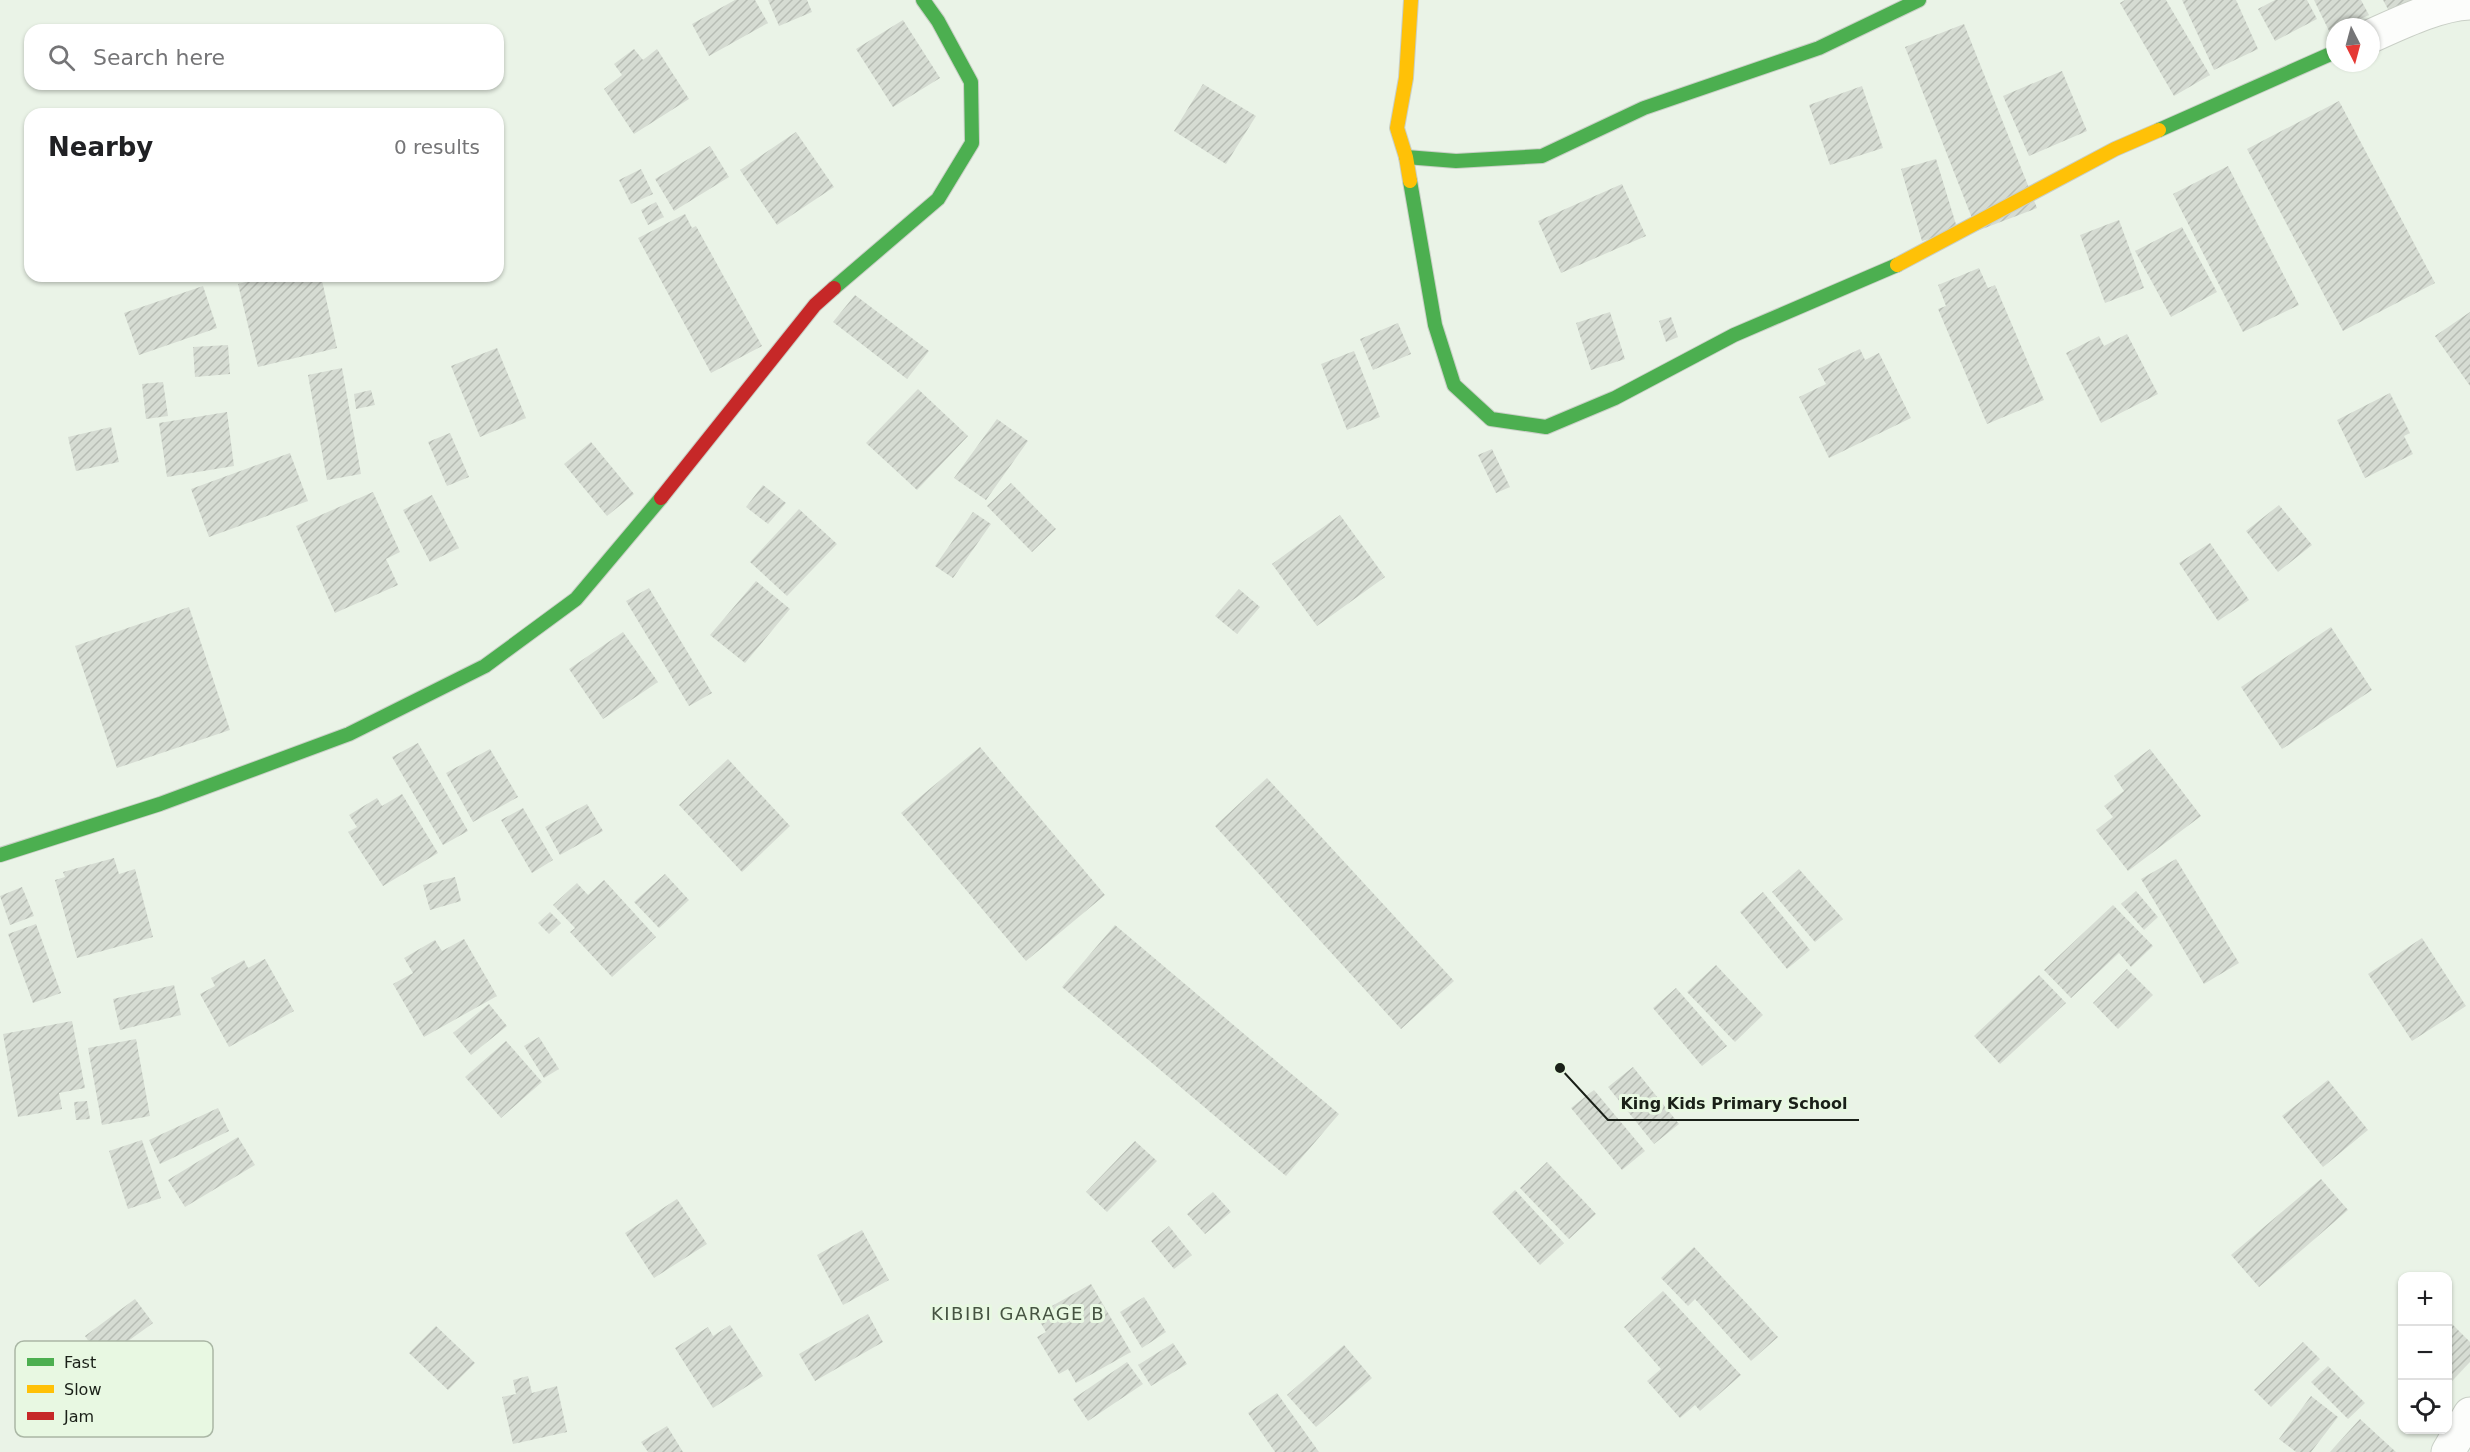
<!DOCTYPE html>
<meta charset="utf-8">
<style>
body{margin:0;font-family:"DejaVu Sans",sans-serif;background:#f6f6f6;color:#202124}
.controls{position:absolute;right:18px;bottom:18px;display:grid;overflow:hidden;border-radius:12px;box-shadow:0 2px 4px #0004}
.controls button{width:54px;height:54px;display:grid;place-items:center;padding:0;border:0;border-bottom:2px solid #e0e0e0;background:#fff;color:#202124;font:30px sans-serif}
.compass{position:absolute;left:2326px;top:18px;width:54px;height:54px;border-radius:50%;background:#fff;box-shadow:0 2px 4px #0004;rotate:174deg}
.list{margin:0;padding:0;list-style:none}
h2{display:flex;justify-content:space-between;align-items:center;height:78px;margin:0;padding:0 24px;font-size:26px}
h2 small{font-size:20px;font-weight:400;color:#757577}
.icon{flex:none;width:33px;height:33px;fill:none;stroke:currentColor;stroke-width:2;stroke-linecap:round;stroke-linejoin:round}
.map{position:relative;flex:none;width:2470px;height:1452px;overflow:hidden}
.search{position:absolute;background:#fff;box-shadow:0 2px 4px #0004;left:24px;top:24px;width:480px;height:66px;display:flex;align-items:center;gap:15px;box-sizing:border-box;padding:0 21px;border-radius:18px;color:#757577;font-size:22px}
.panel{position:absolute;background:#fff;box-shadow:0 2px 4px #0004;left:24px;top:108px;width:480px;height:174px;border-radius:18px}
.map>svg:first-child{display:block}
</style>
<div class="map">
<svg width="2470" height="1452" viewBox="0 0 2470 1452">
<defs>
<pattern id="building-hatch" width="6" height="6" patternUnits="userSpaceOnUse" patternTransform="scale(1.5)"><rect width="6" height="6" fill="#d6dcd3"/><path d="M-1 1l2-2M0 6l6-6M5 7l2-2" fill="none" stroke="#b7bcb4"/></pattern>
</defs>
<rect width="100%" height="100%" fill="#eaf3e7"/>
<g fill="url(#building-hatch)">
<polygon points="735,0 755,0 768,23 709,56 692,24"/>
<polygon points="768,0 807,0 812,12 779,26"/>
<polygon points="2125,0 2166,0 2210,75 2174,96 2120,3"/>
<polygon points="2182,0 2236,0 2258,49 2214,70"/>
<polygon points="2275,0 2307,0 2317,19 2275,41 2258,9"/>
<polygon points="2314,0 2361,0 2369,15 2343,27 2335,27 2335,31 2330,33"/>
<polygon points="2383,0 2413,0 2390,13"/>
<polygon points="903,20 940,78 893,107 856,49"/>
<polygon points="1964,24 2037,208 1977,231 1905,47"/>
<polygon points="634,49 643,60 657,49 689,99 634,134 604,89 622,75 614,64"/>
<polygon points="2062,71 2087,131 2029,156 2003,96"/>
<polygon points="1203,84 1256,116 1226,164 1174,131"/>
<polygon points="1862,86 1883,148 1830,165 1809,105"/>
<polygon points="2339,101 2435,283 2343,331 2247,149"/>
<polygon points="796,132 834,187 777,225 740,170"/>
<polygon points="710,146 729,177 674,211 655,179"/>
<polygon points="1936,159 1958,231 1922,241 1901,169"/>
<polygon points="2228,166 2299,305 2243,332 2173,194"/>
<polygon points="641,169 653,194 631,204 619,180"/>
<polygon points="1622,184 1646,236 1561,273 1538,221"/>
<polygon points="656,202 664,217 648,225 641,210"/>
<polygon points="685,214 692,228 696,226 762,346 711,373 638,238"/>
<polygon points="2119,220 2144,288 2105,303 2080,235"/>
<polygon points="2182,227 2217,292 2171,317 2135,251"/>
<polygon points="1979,268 1988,288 1995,285 2044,400 1987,424 1938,309 1946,306 1938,285"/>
<polygon points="249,276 321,276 337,348 258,367 238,284 250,281"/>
<polygon points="203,286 217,328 139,355 124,313"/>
<polygon points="855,295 929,351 907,379 833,322"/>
<polygon points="1610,312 1625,359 1591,370 1576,323"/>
<polygon points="2470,312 2470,386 2435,336"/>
<polygon points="1671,317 1678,337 1666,342 1659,321"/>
<polygon points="1398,323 1411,354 1373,370 1360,339"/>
<polygon points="2127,334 2158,394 2101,423 2066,353 2099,336 2104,346"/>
<polygon points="228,345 230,374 195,377 193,347"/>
<polygon points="497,348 526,418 480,437 451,366"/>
<polygon points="1860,349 1865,360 1879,353 1911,418 1829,458 1799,397 1826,384 1818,369"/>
<polygon points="1354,351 1380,417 1347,430 1321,364"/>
<polygon points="342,368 361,474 327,480 308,375"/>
<polygon points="163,382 168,416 146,419 142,384"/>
<polygon points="918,389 968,436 917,490 866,443"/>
<polygon points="371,390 375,405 356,409 354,394"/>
<polygon points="2390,393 2410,433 2404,436 2413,454 2365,478 2337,420"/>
<polygon points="227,412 234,466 167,477 159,423"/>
<polygon points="997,419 1028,441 986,500 954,478"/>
<polygon points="111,427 119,462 76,471 68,437"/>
<polygon points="450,433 469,477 447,486 428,442"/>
<polygon points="591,442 634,494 607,516 564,464"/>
<polygon points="1492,449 1510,487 1496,493 1478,455"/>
<polygon points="290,453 308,501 209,537 191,489"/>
<polygon points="1011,483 1056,529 1032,552 987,506"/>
<polygon points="763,485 786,503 768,524 746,507"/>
<polygon points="373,492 400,552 386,559 398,585 335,613 296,526"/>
<polygon points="432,495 459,548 430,562 403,510"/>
<polygon points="2279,505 2312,545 2278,572 2246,531"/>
<polygon points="799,509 837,544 787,596 750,562"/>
<polygon points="973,512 991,524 953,578 935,566"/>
<polygon points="1340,515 1385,577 1317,626 1272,564"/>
<polygon points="2210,543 2249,600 2218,621 2179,563"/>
<polygon points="756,581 790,609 745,663 710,635"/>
<polygon points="649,588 712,693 689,706 626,601"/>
<polygon points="1239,589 1260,607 1237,634 1215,616"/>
<polygon points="189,607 230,730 117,768 75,646"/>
<polygon points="2331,627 2372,690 2282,749 2241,687"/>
<polygon points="623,632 658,682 603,719 569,669"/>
<polygon points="418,743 468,831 443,845 392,757"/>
<polygon points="980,747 1105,895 1026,961 901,813"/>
<polygon points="490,749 518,797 473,822 446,773"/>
<polygon points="2150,749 2201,816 2128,871 2096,830 2113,817 2104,806 2124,791 2114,776"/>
<polygon points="728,759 790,826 742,872 679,805"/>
<polygon points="1267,778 1454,981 1401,1029 1215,826"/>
<polygon points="402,794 438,853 383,886 348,832 357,827 349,815 377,798 382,806"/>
<polygon points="587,804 603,831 560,855 545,827"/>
<polygon points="523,808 553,860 532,873 501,820"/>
<polygon points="114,858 119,874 135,869 153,937 77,958 55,880 65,877 63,872"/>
<polygon points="2176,859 2239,963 2204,984 2141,879"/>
<polygon points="1799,869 1843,919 1815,942 1772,892"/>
<polygon points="665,874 689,900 659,928 634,902"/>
<polygon points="455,877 461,901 430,910 423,885"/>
<polygon points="604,880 656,937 612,977 570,932 575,928 553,905 577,883 588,895"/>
<polygon points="22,887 34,916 10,925 0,896"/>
<polygon points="2136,891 2158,917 2144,930 2121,904"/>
<polygon points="1763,892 1810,950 1787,969 1740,912"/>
<polygon points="2113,905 2153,946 2131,967 2119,953 2071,998 2044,970"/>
<polygon points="550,912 561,923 549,934 538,923"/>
<polygon points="36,924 61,993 33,1003 8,934"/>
<polygon points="1115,925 1339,1114 1286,1176 1062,987"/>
<polygon points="2422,938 2466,1006 2412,1041 2368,974"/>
<polygon points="464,939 497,996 424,1037 393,984 413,973 404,958 435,940 442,951"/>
<polygon points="265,959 294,1011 229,1047 200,994 215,986 211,978 244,960 248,968"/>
<polygon points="1716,965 1763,1015 1735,1042 1687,992"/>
<polygon points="2127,969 2153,995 2118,1029 2093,1003"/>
<polygon points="2039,975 2066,1003 2000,1064 1974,1036"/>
<polygon points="174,985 181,1015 120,1030 113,999"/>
<polygon points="1676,988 1727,1046 1702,1066 1653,1008"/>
<polygon points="489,1004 507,1026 471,1055 453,1033"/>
<polygon points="72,1021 85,1088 59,1093 62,1109 18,1117 3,1034"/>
<polygon points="539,1037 559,1069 544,1078 524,1046"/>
<polygon points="136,1039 150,1116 102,1125 88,1048"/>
<polygon points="506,1041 542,1082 501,1118 465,1077"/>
<polygon points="1633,1067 1679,1124 1654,1144 1608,1087"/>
<polygon points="2328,1080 2368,1130 2323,1167 2282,1116"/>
<polygon points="1594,1090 1645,1151 1622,1170 1571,1108"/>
<polygon points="87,1101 90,1119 76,1120 74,1102"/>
<polygon points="218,1108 229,1131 160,1164 149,1140"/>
<polygon points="238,1137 255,1165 185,1207 168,1180"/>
<polygon points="142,1140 161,1198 128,1209 109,1151"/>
<polygon points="1135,1141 1157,1161 1107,1212 1086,1192"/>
<polygon points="1547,1162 1596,1214 1569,1239 1520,1188"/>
<polygon points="2321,1179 2348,1210 2259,1287 2231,1255"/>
<polygon points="1515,1190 1564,1243 1540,1265 1492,1212"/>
<polygon points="1213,1192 1231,1212 1205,1234 1187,1214"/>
<polygon points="677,1199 707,1244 654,1278 625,1233"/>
<polygon points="1169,1226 1192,1255 1174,1269 1151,1241"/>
<polygon points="862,1230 889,1280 843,1305 817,1255"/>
<polygon points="1694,1247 1778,1337 1751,1361 1695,1299 1688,1306 1661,1278"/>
<polygon points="1091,1284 1131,1352 1076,1383 1068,1369 1059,1374 1037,1337 1046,1332 1036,1315"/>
<polygon points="1663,1291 1741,1375 1700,1411 1695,1405 1680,1418 1647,1381 1661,1369 1624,1327"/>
<polygon points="1144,1297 1166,1332 1142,1348 1120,1312"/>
<polygon points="135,1299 153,1323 102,1360 85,1336"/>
<polygon points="868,1314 883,1342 815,1381 799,1354"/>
<polygon points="2448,1320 2470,1342 2470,1362 2448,1385"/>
<polygon points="730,1325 763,1376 713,1408 675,1348 708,1327 713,1336"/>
<polygon points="436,1326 475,1363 448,1390 409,1353"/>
<polygon points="2303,1342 2320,1359 2271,1407 2254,1390"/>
<polygon points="1173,1343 1187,1364 1151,1386 1138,1365"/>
<polygon points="1344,1345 1372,1378 1316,1427 1287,1395"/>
<polygon points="1127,1362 1143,1384 1088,1421 1073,1399"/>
<polygon points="2328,1366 2365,1403 2348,1419 2311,1382"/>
<polygon points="528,1376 532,1393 557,1386 567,1432 513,1444 502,1397 516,1394 513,1380"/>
<polygon points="1277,1393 1319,1452 1275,1452 1248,1413"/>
<polygon points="2311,1396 2338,1417 2311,1452 2296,1452 2279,1439"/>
<polygon points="2360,1419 2396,1452 2330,1452"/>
<polygon points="667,1426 683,1452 648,1452 641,1442"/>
</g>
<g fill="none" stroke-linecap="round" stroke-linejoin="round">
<g stroke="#c9cfc6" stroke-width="35">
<g id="street">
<path d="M2371 36C2400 23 2439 4 2470 3"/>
<polyline points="2448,1452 2470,1414"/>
</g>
</g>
<g stroke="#c9cfc6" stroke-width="16">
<g id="fast">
<polyline points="2159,130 2335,52"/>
<polyline points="1406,157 1456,161 1542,156 1644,108 1819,48 1919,0"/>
<polyline points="1410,181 1435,325 1454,385 1491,419 1546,427 1615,398 1734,335 1897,265"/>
<polyline points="834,288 938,199 972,143 971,82 938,21 923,0"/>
<polyline points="0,855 160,804 349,734 485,666 576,599 661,498"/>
</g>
</g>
<g stroke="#c9cfc6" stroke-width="16">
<g id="slow">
<polyline points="1410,181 1406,157 1397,128 1406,78 1411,0"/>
<polyline points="1897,265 2115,149 2159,130"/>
</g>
</g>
<g stroke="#c9cfc6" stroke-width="16">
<polyline id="jam" points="661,498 815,305 834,288"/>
</g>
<use href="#street" stroke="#fcfdfb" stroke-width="33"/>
<use href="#fast" stroke="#4caf50" stroke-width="14"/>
<use href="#slow" stroke="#ffc107" stroke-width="14"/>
<use href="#jam" stroke="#c62828" stroke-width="14"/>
</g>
<g text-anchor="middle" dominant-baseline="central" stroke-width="6" stroke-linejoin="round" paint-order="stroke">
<g font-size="18" letter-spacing="1.5" fill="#465442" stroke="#e8f8e2">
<text x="1018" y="1313">KIBIBI GARAGE B</text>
</g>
</g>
<rect x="15" y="1341" width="198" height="96" rx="9" fill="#e8f8e2" stroke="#aab7a5" stroke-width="1.5"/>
<rect x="27" y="1358" width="27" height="8" fill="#4caf50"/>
<rect x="27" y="1385" width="27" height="8" fill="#ffc107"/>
<rect x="27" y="1412" width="27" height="8" fill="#c62828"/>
<g font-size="16" fill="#1a2018">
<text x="64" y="1368">Fast</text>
<text x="64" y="1395">Slow</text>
<text x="64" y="1422">Jam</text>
</g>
<path fill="none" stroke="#1a2018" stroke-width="2" d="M1560 1068L1608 1120H1859"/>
<circle fill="#1a2018" stroke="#e8f8e2" stroke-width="2" cx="1560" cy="1068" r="6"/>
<g font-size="16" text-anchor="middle" font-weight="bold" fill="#1a2018" stroke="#e8f8e2" stroke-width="6" stroke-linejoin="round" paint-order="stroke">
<text x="1734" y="1109">King Kids Primary School</text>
</g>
</svg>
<div class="controls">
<button>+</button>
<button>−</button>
<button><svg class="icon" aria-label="locate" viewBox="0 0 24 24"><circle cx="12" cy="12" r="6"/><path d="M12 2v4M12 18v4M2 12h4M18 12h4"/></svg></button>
</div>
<svg class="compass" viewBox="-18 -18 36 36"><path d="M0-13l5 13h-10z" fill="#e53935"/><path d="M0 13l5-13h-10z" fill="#757577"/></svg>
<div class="search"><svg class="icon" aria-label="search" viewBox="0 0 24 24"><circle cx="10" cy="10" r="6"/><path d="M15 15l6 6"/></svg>Search here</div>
<section class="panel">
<h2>Nearby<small>0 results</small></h2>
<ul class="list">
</ul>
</section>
</div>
